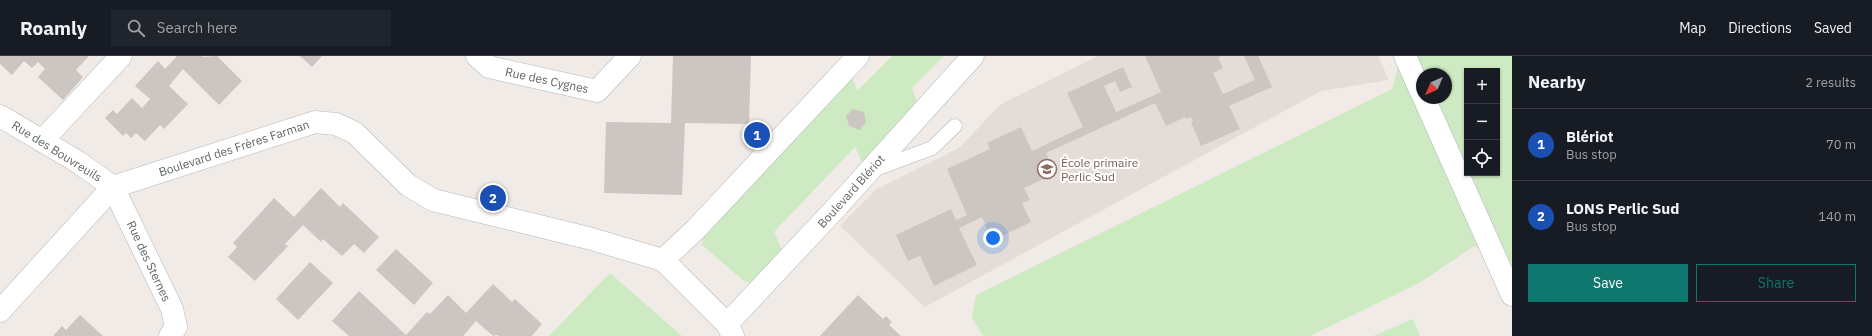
<!DOCTYPE html>
<meta charset="utf-8">
<style>
body{margin:0;font-family:"IBM Plex Sans",sans-serif;background:#20242c;color:#f1f3f6}
.controls{position:absolute;right:12px;top:12px;display:grid;overflow:hidden;border-radius:0px;box-shadow:0 1px 3px #0004}
.controls button{width:36px;height:36px;display:grid;place-items:center;padding:0;border:0;border-bottom:1px solid #363941;background:#171b24;color:#f1f3f6;font:20px sans-serif}
.compass{position:absolute;left:1416px;top:12px;width:36px;height:36px;border-radius:50%;background:#171b24;box-shadow:0 1px 3px #0004;rotate:224deg}
.you{position:absolute;left:993px;top:182px;width:14px;height:14px;margin:-10px;border:3px solid #fff;border-radius:50%;background:#1a73e8;box-shadow:0 0 0 6px #1a73e833}
.badge{display:grid;place-items:center;width:26px;height:26px;border-radius:50%;background:#0f766e;color:#fff;font-size:13px;font-weight:700}
.pin{position:absolute;translate:-50% -50%;border:2px solid #fff;box-shadow:0 1px 4px #0006}
.list{margin:0;padding:0;list-style:none}
h2{display:flex;justify-content:space-between;align-items:center;height:52px;margin:0;padding:0 16px;font-size:17px}
h2 small{font-size:13px;font-weight:400;color:#9ea1a6}
.list li{display:grid;grid-template-columns:26px 1fr auto;gap:12px;align-items:center;box-sizing:border-box;height:72px;padding:0 16px;border-top:1px solid #363941}
.list b{display:block;font-size:15px;white-space:nowrap}
.list p{margin:0;font-size:13px;white-space:nowrap;color:#9ea1a6}
.list em{font-size:13px;font-style:normal;color:#9ea1a6}
.actions{display:flex;gap:8px;padding:12px 16px}
.actions a{flex:1;padding:9px 0;border:1px solid #0f766e;border-radius:0px;text-align:center;font-size:14px;color:#0f766e}
.actions .main{background:#0f766e;color:#fff}
.icon{flex:none;width:22px;height:22px;fill:none;stroke:currentColor;stroke-width:2;stroke-linecap:round;stroke-linejoin:round}
.map{position:relative;flex:none;width:1512px;height:280px;overflow:hidden}
header{display:flex;align-items:center;gap:24px;box-sizing:border-box;height:56px;padding:0 20px;background:#171b24;border-bottom:1px solid #363941}
header strong{font-size:19px}
nav{display:flex;gap:22px;margin-inline-start:auto;font-size:14px}
.search{width:280px;height:36px;background:#20242c;display:flex;align-items:center;gap:10px;box-sizing:border-box;padding:0 14px;border-radius:0px;color:#9ea1a6;font-size:15px}
main{display:flex}
aside{flex:1;background:#171b24}
.map>svg:first-child{display:block}
</style>
<header>
<strong>Roamly</strong>
<div class="search"><svg class="icon" aria-label="search" viewBox="0 0 24 24"><circle cx="10" cy="10" r="6"/><path d="M15 15l6 6"/></svg>Search here</div>
<nav><a>Map</a><a>Directions</a><a>Saved</a></nav>
</header>
<main>
<div class="map">
<svg width="1512" height="280" viewBox="0 0 1512 280">
<rect width="100%" height="100%" fill="#f1ebe7"/>
<polygon fill="#e3dcd7" points="1098,0 1378,0 1389,24 1321,35 925,251 840,170 875,134 959,92 1001,48"/>
<g fill="#ceeac2" fill-rule="evenodd">
<polygon points="892,0 944,0 912,32 918,49 863,108 855,91 774,176 782,194 751,227 745,226 702,189 703,179 851,17 857,35"/>
<path d="M1401 0H1512V207L1474 190 1421 226 1310 280H983L972 262 976 239 1392 33ZM1467 15H1497V117H1467ZM1422 18H1446V42H1422Z"/>
<polygon points="610,217 682,280 549,280"/>
<polygon points="1413,263 1420,280 1373,280"/>
</g>
<g fill="#ccc6c3">
<polygon points="0,0 89,0 76,14 83,21 63,44 38,21 45,13 38,6 32,12 24,5 12,19 0,8"/>
<polygon points="177,0 202,0 203,1 217,0 242,25 219,49 183,13 169,30 188,48 164,73 160,69 145,85 136,77 131,82 126,77 123,80 105,62 113,54 117,58 132,42 142,52 150,43 135,30 158,5 165,13"/>
<polygon points="300,0 322,0 312,11"/>
<polygon points="673,0 751,0 749,68 685,67 682,139 604,137 606,66 671,67"/>
<polygon points="1145,0 1222,0 1218,2 1223,12 1213,17 1223,38 1255,24 1244,0 1258,0 1272,31 1229,50 1240,73 1201,90 1191,66 1193,65 1191,61 1186,63 1185,61 1166,70 1155,47 1046,97 1056,117 1024,132 1030,144 1022,147 1031,166 992,185 982,161 959,172 977,209 934,230 920,200 908,205 896,179 951,153 956,164 967,159 947,113 990,93 987,87 1021,71 1032,95 1083,71 1067,37 1123,11 1132,31 1120,36 1115,25 1104,30 1116,56 1161,36"/>
<polygon points="853,53 864,56 866,66 860,74 849,70 846,60"/>
<polygon points="321,132 340,151 343,147 379,181 364,197 354,188 342,200 323,183 321,186 303,169 285,188 288,190 255,225 228,201 237,191 233,187 274,142 294,161"/>
<polygon points="396,193 433,227 414,249 376,214"/>
<polygon points="310,206 333,227 298,264 276,243"/>
<polygon points="493,228 512,246 515,243 542,268 532,280 499,280 497,279 493,280 476,265 463,280 349,280 332,265 359,235 406,279 427,256 430,258 448,239 466,257"/>
<polygon points="858,239 883,263 886,260 892,266 889,269 901,280 820,280"/>
<polygon points="80,259 103,280 53,280 62,270 66,274"/>
</g>
<g fill="none" stroke-linecap="round" stroke-linejoin="round">
<g stroke="#b2b7ba" stroke-width="15">
<polyline id="service" points="873,114 932,92 955,70"/>
</g>
<g stroke="#b2b7ba" stroke-width="23">
<g id="minor">
<polyline points="477,0 489,11 597,35 630,0"/>
<polyline points="1405,0 1422,38"/>
<polyline points="1424,42 1512,239"/>
<polyline points="0,60 78,106 113,131 172,253 176,271 170,280"/>
<polyline points="42,85 121,0"/>
</g>
</g>
<g stroke="#b2b7ba" stroke-width="23">
<g id="tertiary">
<polyline points="663,204 695,174 858,0"/>
<polyline points="0,255 113,131 315,66 336,68 355,77 408,129 433,144 588,182 663,204 727,268 733,280"/>
<polyline points="727,268 834,154 973,0"/>
</g>
</g>
<use href="#service" stroke="#fff" stroke-width="14"/>
<use href="#minor" stroke="#fff" stroke-width="22"/>
<use href="#tertiary" stroke="#fff" stroke-width="22"/>
</g>
<defs>
<g id="school-ring" transform="scale(1)"><circle r="9.5" fill="#fff" stroke="#8d6e63" stroke-width="1.5"/><path d="M0-5L7-2L0 1L-7-2ZM-4 1L0 2.5L4 1V4Q0 6-4 4Z" fill="#8d6e63"/></g>
</defs>
<g fill-rule="evenodd">
<use href="#school-ring" x="1047" y="113"/>
</g>
<g text-anchor="middle" dominant-baseline="central" stroke-width="4" stroke-linejoin="round" paint-order="stroke">
<g font-size="12" fill="#5e6568" stroke="#fff">
<text transform="translate(547 24) rotate(12)">Rue des Cygnes</text>
<text transform="translate(234 92) rotate(-18)">Boulevard des Frères Farman</text>
<text transform="translate(57 95) rotate(32)">Rue des Bouvreuils</text>
<text transform="translate(851 135) rotate(-48)">Boulevard Blériot</text>
<text transform="translate(149 205) rotate(65)">Rue des Sternes</text>
</g>
<g font-size="12" fill="#785e54" stroke="#fff" text-anchor="start">
<text x="1061" y="106">École primaire<tspan x="1061" dy="14">Perlic Sud</tspan></text>
</g>
</g>
</svg>
<div class="controls">
<button>+</button>
<button>−</button>
<button><svg class="icon" aria-label="locate" viewBox="0 0 24 24"><circle cx="12" cy="12" r="6"/><path d="M12 2v4M12 18v4M2 12h4M18 12h4"/></svg></button>
</div>
<svg class="compass" viewBox="-18 -18 36 36"><path d="M0-13l5 13h-10z" fill="#e53935"/><path d="M0 13l5-13h-10z" fill="#9ea1a6"/></svg>
<div class="you"></div>
<div class="pin badge" style="left:757px;top:79px;background:#1a4fb4">1</div>
<div class="pin badge" style="left:493px;top:142px;background:#1a4fb4">2</div>
</div>
<aside>
<h2>Nearby<small>2 results</small></h2>
<ul class="list">
<li><span class="badge" style="background:#1a4fb4">1</span><div><b>Blériot</b><p>Bus stop</p></div><em>70 m</em></li>
<li><span class="badge" style="background:#1a4fb4">2</span><div><b>LONS Perlic Sud</b><p>Bus stop</p></div><em>140 m</em></li>
</ul>
<div class="actions"><a class="main">Save</a><a>Share</a></div>
</aside>
</main>
